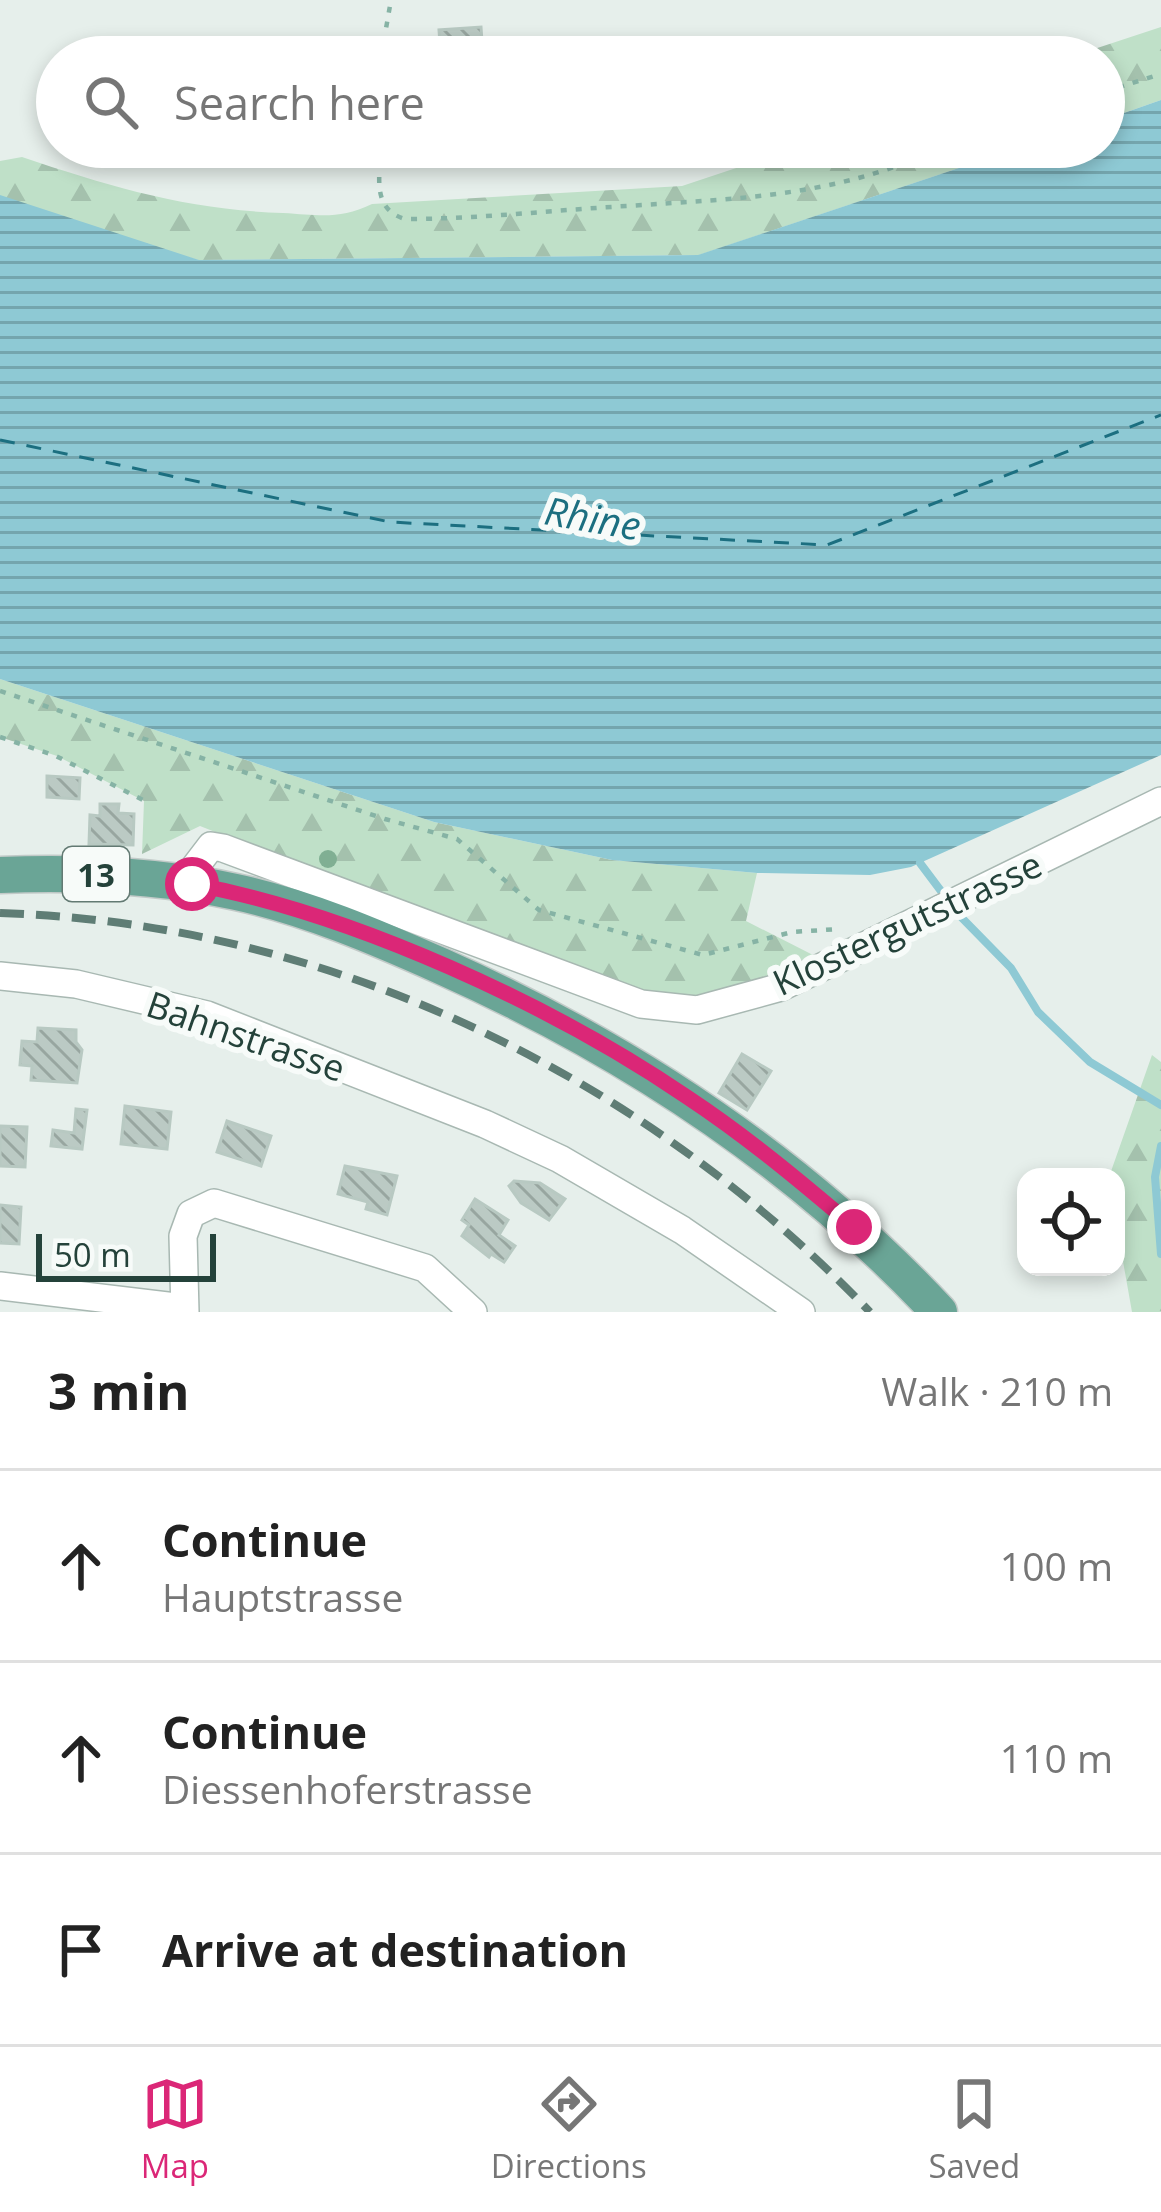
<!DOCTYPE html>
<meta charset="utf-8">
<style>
body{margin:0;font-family:"Open Sans",sans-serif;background:#f2f2f2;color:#222}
.controls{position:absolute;right:36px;bottom:36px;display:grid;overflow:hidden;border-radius:24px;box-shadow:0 6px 18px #0003}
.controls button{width:108px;height:108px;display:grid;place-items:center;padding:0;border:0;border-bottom:3px solid #e0e0e0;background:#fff;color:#222;font:60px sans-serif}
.scale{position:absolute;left:36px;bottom:30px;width:180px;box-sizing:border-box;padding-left:12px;border:6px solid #24423a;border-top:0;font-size:33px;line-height:42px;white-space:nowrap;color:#24423a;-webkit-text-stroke:9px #f7fbf9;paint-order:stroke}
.stop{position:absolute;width:36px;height:36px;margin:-27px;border:9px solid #db2777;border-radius:50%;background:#fff}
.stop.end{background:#db2777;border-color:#fff;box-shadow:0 3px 12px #0008}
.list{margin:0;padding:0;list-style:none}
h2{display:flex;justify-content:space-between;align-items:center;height:156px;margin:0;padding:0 48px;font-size:51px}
h2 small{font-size:39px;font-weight:400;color:#767676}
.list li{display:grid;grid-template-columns:78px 1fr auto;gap:36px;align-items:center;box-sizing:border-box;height:192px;padding:0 48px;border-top:3px solid #e0e0e0}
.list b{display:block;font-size:45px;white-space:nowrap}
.list p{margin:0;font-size:39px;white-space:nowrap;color:#767676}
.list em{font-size:39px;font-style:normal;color:#767676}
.icon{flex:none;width:66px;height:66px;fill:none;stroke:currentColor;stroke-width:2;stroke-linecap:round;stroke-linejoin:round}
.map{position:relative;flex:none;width:1161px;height:1312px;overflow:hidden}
.search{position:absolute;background:#fff;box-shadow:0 6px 18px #0003;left:36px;right:36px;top:36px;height:132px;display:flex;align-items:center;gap:30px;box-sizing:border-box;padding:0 42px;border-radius:66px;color:#767676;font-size:45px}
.sheet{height:732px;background:#fff}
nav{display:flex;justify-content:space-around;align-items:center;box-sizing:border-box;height:168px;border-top:3px solid #e0e0e0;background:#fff;font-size:33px;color:#767676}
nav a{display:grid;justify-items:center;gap:6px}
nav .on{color:#db2777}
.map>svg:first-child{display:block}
</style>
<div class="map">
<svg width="1161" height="1312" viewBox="0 0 1161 1312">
<defs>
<pattern id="forest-firs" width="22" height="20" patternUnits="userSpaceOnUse" patternTransform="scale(3)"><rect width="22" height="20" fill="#bfe0c8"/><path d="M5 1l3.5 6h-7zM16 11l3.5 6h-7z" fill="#a4c1ad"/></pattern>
<pattern id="water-rules" width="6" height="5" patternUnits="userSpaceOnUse" patternTransform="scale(3)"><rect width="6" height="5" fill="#8ec9d4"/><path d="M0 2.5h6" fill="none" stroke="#74a5ad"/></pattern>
<pattern id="building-back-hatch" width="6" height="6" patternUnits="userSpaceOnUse" patternTransform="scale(3)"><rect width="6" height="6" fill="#bbcac4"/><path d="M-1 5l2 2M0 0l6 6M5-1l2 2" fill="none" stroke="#98a6a0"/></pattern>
</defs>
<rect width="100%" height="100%" fill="#e6efeb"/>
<g fill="url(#forest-firs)">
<polygon points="1161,27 1161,100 1104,120 1104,57 1070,57"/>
<path d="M799 147H1022L699 255 198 260 0 202V161L22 157C111 187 188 210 283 213 319 215 339 220 372 204L682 186Z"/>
<polygon points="0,679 434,822 612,860 757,873 746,921 813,955 750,983 644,1009 434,919 200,826 142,854 144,801 57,756 0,737"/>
<polygon points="1152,1055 1161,1062 1161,1312 1132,1312 1116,1222 1116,1177 1109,1177"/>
</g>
<polygon fill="url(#water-rules)" points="1161,100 1161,755 911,867 870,875 757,873 612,860 434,822 0,679 0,195 199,260 698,255 1022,147 1104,147 1104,120"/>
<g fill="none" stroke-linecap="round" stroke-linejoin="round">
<g stroke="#8ec9d4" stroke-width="8">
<polyline points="920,863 941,891"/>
<polyline points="962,918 1011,968 1038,1012 1090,1062 1161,1105"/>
<polyline points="1161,1146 1155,1177 1161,1254"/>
</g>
<polyline stroke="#1c6f80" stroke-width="3" stroke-dasharray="15 12" stroke-linecap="butt" points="0,440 390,522 827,545 1161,415"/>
</g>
<g fill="url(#building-back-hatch)" stroke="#b8c9c2" stroke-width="3">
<polygon points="481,27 483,57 441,57 439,30"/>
<polygon points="47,776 80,778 79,799 47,797"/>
<polygon points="100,804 119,804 118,813 134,814 133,845 89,844 90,815 100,816"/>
<polygon points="38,1028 76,1030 76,1042 82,1050 77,1083 31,1080 32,1066 20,1065 22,1041 37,1042"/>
<polygon points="742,1054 771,1071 747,1110 719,1093"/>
<polygon points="125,1106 171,1112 167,1149 121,1144"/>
<polygon points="76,1109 87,1110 82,1149 51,1146 53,1130 74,1133"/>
<polygon points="227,1121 271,1136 261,1166 217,1152"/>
<polygon points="0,1126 27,1127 25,1167 0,1166"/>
<polygon points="345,1166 397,1176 387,1215 366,1209 368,1202 338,1194"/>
<polygon points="514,1181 540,1183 565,1199 549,1220 521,1203 509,1186"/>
<polygon points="475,1199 508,1220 499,1235 515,1246 504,1262 491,1254 489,1257 462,1236 469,1225 462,1220"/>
<polygon points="0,1205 21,1207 19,1244 0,1243"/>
</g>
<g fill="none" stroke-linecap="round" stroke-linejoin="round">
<g stroke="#a8b8b2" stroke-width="30">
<g id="street">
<polyline points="192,884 195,867 211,846 223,848 641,1004 697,1010 781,987 1161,801"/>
<polyline points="0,976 76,984 207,1015 485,1124 560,1159 682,1230 801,1312"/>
<polyline points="0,1286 184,1308"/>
<polyline points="185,1312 183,1236 191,1214 214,1203 425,1268 473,1312"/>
</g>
</g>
<g stroke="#c2cac8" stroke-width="39">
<path id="primary" d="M0 875C79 872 158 875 236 892 306 907 376 937 441 966 629 1050 798 1161 939 1312"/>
</g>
<g stroke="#86b3a5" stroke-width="4.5" stroke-dasharray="6 9" stroke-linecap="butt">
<polyline points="381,57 391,0"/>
<polyline points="1104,92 1161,74"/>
<path d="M381 147C380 176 371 209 405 219 480 219 553 210 627 206 744 198 835 197 944 147"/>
<polyline points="0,691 385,819 457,839 539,910 703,955 792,932 839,929"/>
<polyline points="0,737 56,756 145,801"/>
</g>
<use href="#street" stroke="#fff" stroke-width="27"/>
<use href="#primary" stroke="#6aa596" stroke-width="36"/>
<path stroke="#5f7d75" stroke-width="8" stroke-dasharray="24 12" stroke-linecap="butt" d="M0 913C329 923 643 1075 870 1312"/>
</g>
<circle fill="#80af93" cx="328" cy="859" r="9"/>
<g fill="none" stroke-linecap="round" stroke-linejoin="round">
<path stroke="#db2777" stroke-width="15" d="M192 884C352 913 552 1005 687 1097 746 1136 800 1181 854 1227"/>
</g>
<g text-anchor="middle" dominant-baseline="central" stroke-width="12" stroke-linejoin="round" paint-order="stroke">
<rect fill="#f7fbf9" stroke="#637a73" stroke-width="3" x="63" y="847" width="66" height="54" rx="9"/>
<g font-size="33" font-weight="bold" fill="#24423a">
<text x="96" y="874">13</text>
</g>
<g font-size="36" fill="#24423a" stroke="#f7fbf9">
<text transform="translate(907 923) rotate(-25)">Klostergutstrasse</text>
<text transform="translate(246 1036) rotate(19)">Bahnstrasse</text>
</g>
<g font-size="39" font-style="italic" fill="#1c6f80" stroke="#f7fbf9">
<text transform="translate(593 517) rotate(10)">Rhine</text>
</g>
</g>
</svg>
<div class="controls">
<button><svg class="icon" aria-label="locate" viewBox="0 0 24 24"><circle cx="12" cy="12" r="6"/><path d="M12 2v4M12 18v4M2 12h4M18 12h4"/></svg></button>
</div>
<div class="scale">50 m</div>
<div class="stop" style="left:192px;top:884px"></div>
<div class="stop end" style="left:854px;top:1227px"></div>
<div class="search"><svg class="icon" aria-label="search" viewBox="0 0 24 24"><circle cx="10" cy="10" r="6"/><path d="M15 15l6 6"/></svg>Search here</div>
</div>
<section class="sheet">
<h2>3 min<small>Walk · 210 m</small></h2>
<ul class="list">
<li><svg class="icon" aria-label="ahead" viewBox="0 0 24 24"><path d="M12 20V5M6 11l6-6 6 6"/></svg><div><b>Continue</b><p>Hauptstrasse</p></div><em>100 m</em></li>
<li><svg class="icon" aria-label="ahead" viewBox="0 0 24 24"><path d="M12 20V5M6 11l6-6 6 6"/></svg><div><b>Continue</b><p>Diessenhoferstrasse</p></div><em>110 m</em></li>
<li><svg class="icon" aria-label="arrive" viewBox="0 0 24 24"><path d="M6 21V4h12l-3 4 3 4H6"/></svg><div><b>Arrive at destination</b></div></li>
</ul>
</section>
<nav>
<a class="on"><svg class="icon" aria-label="map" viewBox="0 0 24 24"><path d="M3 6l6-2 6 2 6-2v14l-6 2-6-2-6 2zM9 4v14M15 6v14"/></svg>Map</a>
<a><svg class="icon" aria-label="directions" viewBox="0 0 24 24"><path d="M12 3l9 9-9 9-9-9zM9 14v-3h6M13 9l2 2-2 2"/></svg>Directions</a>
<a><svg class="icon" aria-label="saved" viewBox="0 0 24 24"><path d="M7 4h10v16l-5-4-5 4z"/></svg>Saved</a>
</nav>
